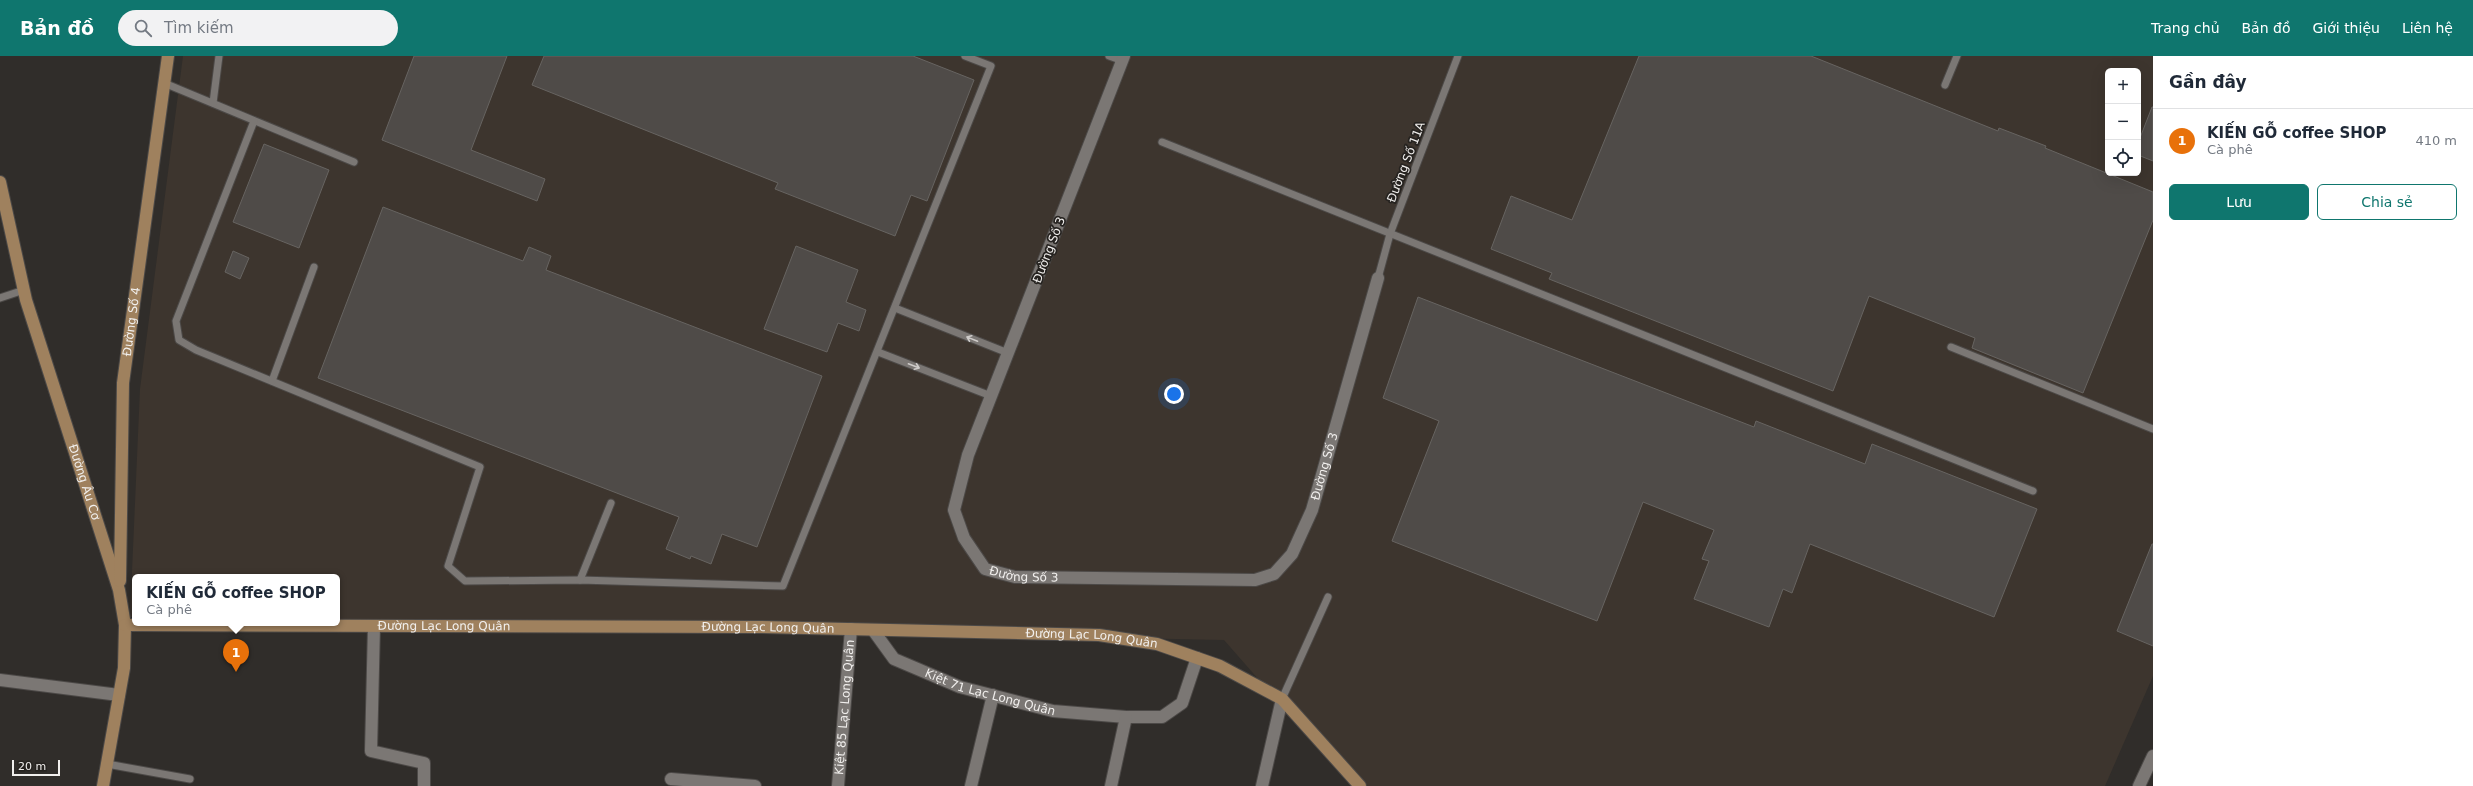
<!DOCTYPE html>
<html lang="vi">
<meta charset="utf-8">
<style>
body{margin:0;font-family:"DejaVu Sans",sans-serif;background:#f2f2f3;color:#1f2937}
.controls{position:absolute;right:12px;top:12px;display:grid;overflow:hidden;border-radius:6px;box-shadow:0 4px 16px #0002}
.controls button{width:36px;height:36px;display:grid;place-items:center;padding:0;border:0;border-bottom:1px solid #e0e1e3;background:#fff;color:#1f2937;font:20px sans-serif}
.scale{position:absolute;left:12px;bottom:10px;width:48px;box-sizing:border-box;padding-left:4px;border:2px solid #f1efed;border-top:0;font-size:11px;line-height:14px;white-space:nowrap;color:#f1efed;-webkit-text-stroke:3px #262320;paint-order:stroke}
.you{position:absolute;left:1174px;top:338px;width:14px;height:14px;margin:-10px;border:3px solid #fff;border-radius:50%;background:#1a73e8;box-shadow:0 0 0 6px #1a73e833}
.badge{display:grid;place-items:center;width:26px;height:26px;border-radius:50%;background:#0f766e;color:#fff;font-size:13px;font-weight:700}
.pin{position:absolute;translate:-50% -33px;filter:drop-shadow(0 1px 2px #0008)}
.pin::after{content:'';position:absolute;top:21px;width:14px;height:12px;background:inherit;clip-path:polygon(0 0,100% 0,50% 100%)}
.popup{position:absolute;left:132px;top:518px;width:208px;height:52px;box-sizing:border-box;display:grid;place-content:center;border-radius:6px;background:#fff;filter:drop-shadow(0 1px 3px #0005);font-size:13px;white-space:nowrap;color:#747a83}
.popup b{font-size:15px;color:#1f2937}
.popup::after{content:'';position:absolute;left:50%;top:100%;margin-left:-8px;border:8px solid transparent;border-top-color:#fff}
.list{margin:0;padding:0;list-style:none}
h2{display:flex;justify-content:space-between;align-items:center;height:52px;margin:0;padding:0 16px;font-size:17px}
h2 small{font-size:13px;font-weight:400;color:#747a83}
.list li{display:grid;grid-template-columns:26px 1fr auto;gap:12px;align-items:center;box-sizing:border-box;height:64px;padding:0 16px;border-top:1px solid #e0e1e3}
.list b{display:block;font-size:15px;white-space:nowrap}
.list p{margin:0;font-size:13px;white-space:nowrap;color:#747a83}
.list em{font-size:13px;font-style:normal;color:#747a83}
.actions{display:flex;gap:8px;padding:12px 16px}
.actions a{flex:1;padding:9px 0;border:1px solid #0f766e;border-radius:6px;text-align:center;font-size:14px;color:#0f766e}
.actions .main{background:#0f766e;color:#fff}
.icon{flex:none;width:22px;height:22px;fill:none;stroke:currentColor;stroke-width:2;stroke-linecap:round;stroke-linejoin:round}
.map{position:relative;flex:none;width:2153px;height:730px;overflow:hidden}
header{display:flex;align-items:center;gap:24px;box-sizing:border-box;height:56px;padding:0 20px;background:#0f766e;color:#fff}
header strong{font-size:19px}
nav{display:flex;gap:22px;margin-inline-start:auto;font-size:14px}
.search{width:280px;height:36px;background:#f2f2f3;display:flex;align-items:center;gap:10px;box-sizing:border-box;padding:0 14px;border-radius:22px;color:#747a83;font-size:15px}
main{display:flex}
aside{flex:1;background:#fff}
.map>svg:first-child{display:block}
</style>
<header>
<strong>Bản đồ</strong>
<div class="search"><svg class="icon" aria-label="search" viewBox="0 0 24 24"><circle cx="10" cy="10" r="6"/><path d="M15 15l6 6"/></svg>Tìm kiếm</div>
<nav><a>Trang chủ</a><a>Bản đồ</a><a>Giới thiệu</a><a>Liên hệ</a></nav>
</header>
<main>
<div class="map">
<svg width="2153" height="730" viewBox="0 0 2153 730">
<rect width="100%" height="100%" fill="#302d2a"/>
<path fill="#3d352e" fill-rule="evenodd" d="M183 0H2153V620L2105 730H1352L1224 584 337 566V521H135V561H130L140 333ZM2108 15H2138V117H2108Z"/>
<g fill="#4f4b48" stroke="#676461">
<polygon points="414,0 507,0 471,94 545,123 537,145 382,84"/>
<polygon points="544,0 913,0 974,24 927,145 911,139 895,180 775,133 778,127 532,29"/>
<polygon points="1639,0 1811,0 1998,75 1999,72 2046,90 2045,92 2153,136 2153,164 2083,337 1972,292 1975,282 1869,240 1833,335 1549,223 1552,217 1491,193 1511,140 1572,164"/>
<polygon points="2152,51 2153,51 2153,105 2138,99 2138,87"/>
<polygon points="264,88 329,114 299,192 233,166"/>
<polygon points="383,151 523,205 529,191 551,200 546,214 822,320 757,491 722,478 711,508 691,500 690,503 666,493 679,461 318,322"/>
<polygon points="796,190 858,214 846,246 866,254 859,275 838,267 827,296 764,273"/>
<polygon points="233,195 249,202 240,223 225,216"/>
<polygon points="1418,241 1754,371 1756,365 1865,408 1872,388 2037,453 1994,561 1810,488 1792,537 1783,533 1769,571 1694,543 1709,505 1702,503 1714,474 1643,446 1597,565 1392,485 1439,365 1383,342"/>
<polygon points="2152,488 2153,488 2153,590 2117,575"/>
</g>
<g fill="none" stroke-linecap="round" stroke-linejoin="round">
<g stroke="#4c4947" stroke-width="9">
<g id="lane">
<polyline points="1109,0 1123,5"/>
<polyline points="164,27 354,106"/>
<polyline points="1945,29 1957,0"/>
<polyline points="213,47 219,0"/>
<polyline points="254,65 176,265 179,284 196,294 480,411 448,510 465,525 580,524 783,530 991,10 965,0"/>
<polyline points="1162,86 2033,435"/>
<polyline points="1378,222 1390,178 1458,0"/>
<polyline points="0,242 24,234"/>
<polyline points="895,252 1008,297"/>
<polyline points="1951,291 2153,373"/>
<polyline points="878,296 991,340"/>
<polyline points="272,325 314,211"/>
<polyline points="580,524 611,447"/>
<polyline points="1282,643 1328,541"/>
<polyline points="107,708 190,723"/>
</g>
</g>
<g stroke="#4c4947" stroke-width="14">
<g id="street">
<path id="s1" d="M1124 0 968 399 954 454 964 482 985 513 1015 521 1255 524 1274 518 1292 498 1312 454 1378 222"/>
<polyline points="374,570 371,695 424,707 424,730"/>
<path id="s2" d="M873 574 894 603 960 631 1053 655 1126 661H1162L1182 647 1197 602"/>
<polyline points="0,624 119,639"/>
<polyline points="671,723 755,730"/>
<path id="s3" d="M838 730 851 573"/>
<polyline points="971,730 993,639"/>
<polyline points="1111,730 1126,661"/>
<polyline points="1262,730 1282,643"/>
<polyline points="2139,730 2153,700"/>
</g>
</g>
<g stroke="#4c4947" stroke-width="14">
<g id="secondary">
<path id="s4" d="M0 126 26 244 119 534 125 569 124 612 103 730"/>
<path id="s5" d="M120 525 123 327 168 0"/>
<path id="s6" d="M125 569 759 571 1099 579 1157 588 1220 610 1282 643 1360 730"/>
</g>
</g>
<use href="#lane" stroke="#7b7774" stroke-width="7"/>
<use href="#street" stroke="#7b7774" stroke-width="12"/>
<use href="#secondary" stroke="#9f815e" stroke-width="12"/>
</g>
<defs><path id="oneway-shaft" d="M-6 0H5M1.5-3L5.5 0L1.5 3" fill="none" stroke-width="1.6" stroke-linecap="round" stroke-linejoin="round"/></defs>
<g stroke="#cecbc9">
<use href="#oneway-shaft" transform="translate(972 283) rotate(-158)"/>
<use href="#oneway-shaft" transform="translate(914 310) rotate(21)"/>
</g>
<g text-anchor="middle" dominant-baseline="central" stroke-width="3.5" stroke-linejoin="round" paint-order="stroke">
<g font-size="12" fill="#f1efed" stroke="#262320">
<text transform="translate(1406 106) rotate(-69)">Đường Số 11A</text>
<text transform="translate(1049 194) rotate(-69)">Đường Số 3</text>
<text stroke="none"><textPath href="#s5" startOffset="260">Đường Số 4</textPath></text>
<text stroke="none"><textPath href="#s1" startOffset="964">Đường Số 3</textPath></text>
<text stroke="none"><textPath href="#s4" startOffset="312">Đường Âu Cơ</textPath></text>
<text stroke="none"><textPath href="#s1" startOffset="592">Đường Số 3</textPath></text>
<text stroke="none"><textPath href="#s6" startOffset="319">Đường Lạc Long Quân</textPath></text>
<text stroke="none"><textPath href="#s6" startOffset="643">Đường Lạc Long Quân</textPath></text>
<text stroke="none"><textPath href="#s6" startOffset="967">Đường Lạc Long Quân</textPath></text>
<text stroke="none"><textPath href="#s2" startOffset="138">Kiệt 71 Lạc Long Quân</textPath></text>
<text stroke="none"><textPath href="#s3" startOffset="79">Kiệt 85 Lạc Long Quân</textPath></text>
</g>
</g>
</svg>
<div class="controls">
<button>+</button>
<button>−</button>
<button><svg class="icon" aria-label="locate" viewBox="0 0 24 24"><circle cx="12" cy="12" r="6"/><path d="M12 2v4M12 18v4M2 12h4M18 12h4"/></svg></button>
</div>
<div class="scale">20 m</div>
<div class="you"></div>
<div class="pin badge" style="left:236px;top:616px;background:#e8710a">1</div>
<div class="popup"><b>KIẾN GỖ coffee SHOP</b>Cà phê</div>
</div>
<aside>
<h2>Gần đây<small></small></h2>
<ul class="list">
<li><span class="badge" style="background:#e8710a">1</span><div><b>KIẾN GỖ coffee SHOP</b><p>Cà phê</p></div><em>410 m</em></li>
</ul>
<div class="actions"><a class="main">Lưu</a><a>Chia sẻ</a></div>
</aside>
</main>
